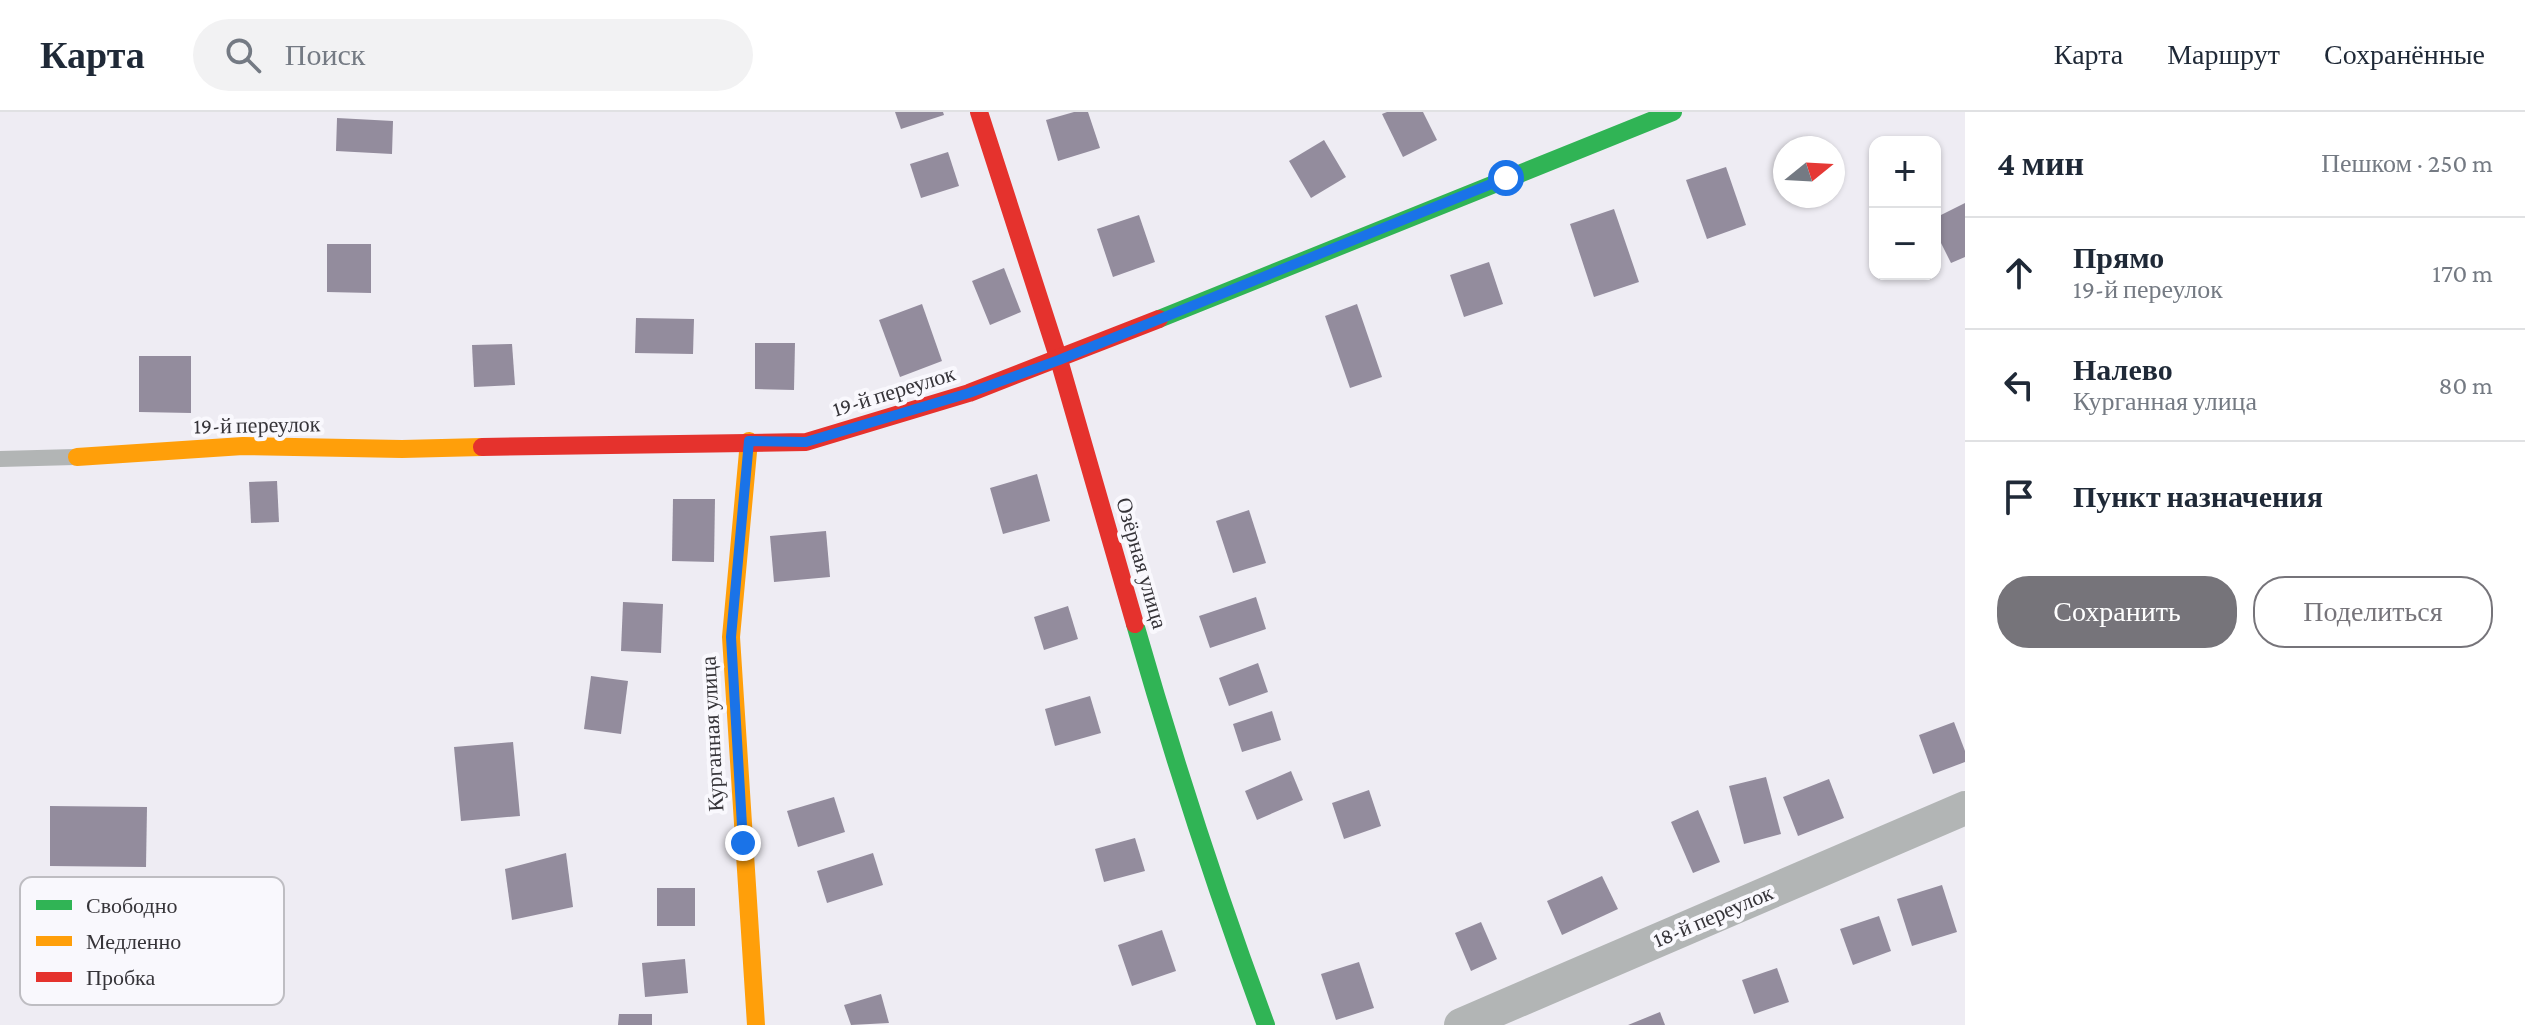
<!DOCTYPE html>
<html lang="ru">
<meta charset="utf-8">
<style>
body{margin:0;font-family:"Crimson Pro",serif;background:#f2f2f3;color:#1f2937}
.controls{position:absolute;right:24px;top:24px;display:grid;overflow:hidden;border-radius:16px;box-shadow:0 2px 6px #0004}
.controls button{width:72px;height:72px;display:grid;place-items:center;padding:0;border:0;border-bottom:2px solid #e0e1e3;background:#fff;color:#1f2937;font:40px sans-serif}
.compass{position:absolute;left:1773px;top:24px;width:72px;height:72px;border-radius:50%;background:#fff;box-shadow:0 2px 6px #0004;rotate:72deg}
.stop{position:absolute;width:24px;height:24px;margin:-18px;border:6px solid #1a73e8;border-radius:50%;background:#fff}
.stop.end{background:#1a73e8;border-color:#fff;box-shadow:0 2px 8px #0008}
.list{margin:0;padding:0;list-style:none}
h2{display:flex;justify-content:space-between;align-items:center;height:104px;margin:0;padding:0 32px;font-size:34px}
h2 small{font-size:26px;font-weight:400;color:#747a83}
.list li{display:grid;grid-template-columns:52px 1fr auto;gap:24px;align-items:center;box-sizing:border-box;height:112px;padding:0 32px;border-top:2px solid #e0e1e3}
.list b{display:block;font-size:30px;white-space:nowrap}
.list p{margin:0;font-size:26px;white-space:nowrap;color:#747a83}
.list em{font-size:26px;font-style:normal;color:#747a83}
.actions{display:flex;gap:16px;padding:24px 32px}
.actions a{flex:1;padding:18px 0;border:2px solid #76747a;border-radius:32px;text-align:center;font-size:28px;color:#76747a}
.actions .main{background:#76747a;color:#fff}
.icon{flex:none;width:44px;height:44px;fill:none;stroke:currentColor;stroke-width:2;stroke-linecap:round;stroke-linejoin:round}
.map{position:relative;flex:none;width:1965px;height:913px;overflow:hidden}
header{display:flex;align-items:center;gap:48px;box-sizing:border-box;height:112px;padding:0 40px;background:#fff;border-bottom:2px solid #e0e1e3}
header strong{font-size:38px}
nav{display:flex;gap:44px;margin-inline-start:auto;font-size:28px}
.search{width:560px;height:72px;background:#f2f2f3;display:flex;align-items:center;gap:20px;box-sizing:border-box;padding:0 28px;border-radius:44px;color:#747a83;font-size:30px}
main{display:flex}
aside{flex:1;background:#fff}
.map>svg:first-child{display:block}
</style>
<header>
<strong>Карта</strong>
<div class="search"><svg class="icon" aria-label="search" viewBox="0 0 24 24"><circle cx="10" cy="10" r="6"/><path d="M15 15l6 6"/></svg>Поиск</div>
<nav><a>Карта</a><a>Маршрут</a><a>Сохранённые</a></nav>
</header>
<main>
<div class="map">
<svg width="1965" height="913" viewBox="0 0 1965 913">
<rect width="100%" height="100%" fill="#eeecf3"/>
<g fill="#938c9d">
<polygon points="895,0 943,0 944,3 901,17"/>
<polygon points="1074,0 1088,0 1100,36 1058,49 1046,8"/>
<polygon points="1387,0 1423,0 1437,28 1403,45 1382,2"/>
<polygon points="337,6 393,9 392,42 336,39"/>
<polygon points="1324,28 1346,65 1311,86 1289,49"/>
<polygon points="948,40 959,74 921,86 910,52"/>
<polygon points="1726,55 1746,113 1707,127 1686,68"/>
<polygon points="1965,91 1965,145 1951,151 1935,119 1935,106"/>
<polygon points="1614,97 1639,170 1594,185 1570,112"/>
<polygon points="1139,103 1155,150 1113,165 1097,117"/>
<polygon points="327,132 371,132 371,181 327,180"/>
<polygon points="1489,150 1503,192 1464,205 1450,163"/>
<polygon points="1004,156 1021,200 990,213 972,169"/>
<polygon points="922,192 942,249 900,265 879,208"/>
<polygon points="1357,192 1382,265 1350,276 1325,204"/>
<polygon points="636,206 694,207 693,242 635,241"/>
<polygon points="755,231 795,231 794,278 755,277"/>
<polygon points="512,232 515,273 474,275 472,233"/>
<polygon points="139,244 191,244 191,301 139,300"/>
<polygon points="1037,362 1050,409 1003,422 990,376"/>
<polygon points="277,369 279,410 251,411 249,370"/>
<polygon points="673,387 715,387 714,450 672,449"/>
<polygon points="1249,398 1266,451 1233,461 1216,409"/>
<polygon points="826,419 830,465 774,470 770,424"/>
<polygon points="1256,485 1266,517 1210,536 1199,504"/>
<polygon points="623,490 663,492 661,541 621,539"/>
<polygon points="1068,494 1078,527 1044,538 1034,505"/>
<polygon points="1258,551 1268,580 1229,594 1219,566"/>
<polygon points="591,564 628,569 621,622 584,617"/>
<polygon points="1090,584 1101,621 1055,634 1045,597"/>
<polygon points="1272,599 1281,628 1242,640 1233,612"/>
<polygon points="1954,610 1965,639 1965,650 1933,662 1919,623"/>
<polygon points="513,630 520,704 461,709 454,635"/>
<polygon points="1291,659 1303,688 1257,708 1245,679"/>
<polygon points="1766,665 1781,722 1744,732 1729,674"/>
<polygon points="1829,667 1844,706 1798,724 1783,685"/>
<polygon points="1369,678 1381,714 1344,727 1332,691"/>
<polygon points="834,685 845,720 798,735 787,699"/>
<polygon points="50,694 147,695 146,755 50,754"/>
<polygon points="1698,698 1720,750 1693,761 1671,710"/>
<polygon points="1135,726 1145,759 1104,770 1095,737"/>
<polygon points="566,741 573,795 512,808 505,757"/>
<polygon points="873,741 883,773 827,791 817,759"/>
<polygon points="1602,764 1618,797 1562,823 1547,789"/>
<polygon points="1942,773 1957,820 1912,834 1897,787"/>
<rect x="657" y="776" width="38" height="38"/>
<polygon points="1879,804 1891,839 1853,853 1840,817"/>
<polygon points="1481,810 1497,847 1471,859 1455,821"/>
<polygon points="1162,818 1176,859 1132,874 1118,833"/>
<polygon points="685,847 688,881 645,885 642,851"/>
<polygon points="1359,850 1374,896 1336,908 1321,862"/>
<polygon points="1777,856 1789,890 1754,902 1742,868"/>
<polygon points="881,882 889,911 851,913 844,893"/>
<polygon points="1660,900 1665,913 1628,913"/>
<polygon points="619,902 652,902 652,913 618,913"/>
</g>
<g fill="none" stroke-linecap="round" stroke-linejoin="round">
<polyline stroke="#b2b5b5" stroke-width="16" points="0,347 75,345"/>
<polyline stroke="#b2b5b5" stroke-width="34" points="1461,913 1965,696"/>
<g stroke="#30b455" stroke-width="18">
<polyline points="1159,207 1673,0"/>
<path d="M1135 512C1174 648 1217 781 1266 913"/>
</g>
<g stroke="#ff9f0a" stroke-width="18">
<polyline points="749,329 731,525 756,913"/>
<polyline points="77,345 243,334 402,337 482,335"/>
</g>
<g stroke="#e5322d" stroke-width="18">
<polyline points="979,0 1059,248 1135,512"/>
<polyline points="482,335 806,330 969,281 1159,207"/>
</g>
</g>
<g fill="none" stroke-linecap="round" stroke-linejoin="round">
<polyline stroke="#1a73e8" stroke-width="10" points="743,731 731,525 749,329 806,330 969,281 1059,248 1506,66"/>
</g>
<g text-anchor="middle" dominant-baseline="central" stroke-width="8" stroke-linejoin="round" paint-order="stroke">
<g font-size="22" fill="#363439" stroke="#f9f8fd">
<text transform="translate(894 279) rotate(-17)">19-й переулок</text>
<text transform="translate(257 313) rotate(-1)">19-й переулок</text>
<text transform="translate(1142 451) rotate(74)">Озёрная улица</text>
<text transform="translate(712 622) rotate(-93)">Курганная улица</text>
<text transform="translate(1713 804) rotate(-23)">18-й переулок</text>
</g>
</g>
<rect x="20" y="765" width="264" height="128" rx="12" fill="#f9f8fd" stroke="#bebdc2" stroke-width="2"/>
<rect x="36" y="788" width="36" height="10" fill="#30b455"/>
<rect x="36" y="824" width="36" height="10" fill="#ff9f0a"/>
<rect x="36" y="860" width="36" height="10" fill="#e5322d"/>
<g font-size="22" fill="#363439">
<text x="86" y="801">Свободно</text>
<text x="86" y="837">Медленно</text>
<text x="86" y="873">Пробка</text>
</g>
</svg>
<div class="controls">
<button>+</button>
<button>−</button>
</div>
<svg class="compass" viewBox="-18 -18 36 36"><path d="M0-13l5 13h-10z" fill="#e53935"/><path d="M0 13l5-13h-10z" fill="#747a83"/></svg>
<div class="stop" style="left:1506px;top:66px"></div>
<div class="stop end" style="left:743px;top:731px"></div>
</div>
<aside>
<h2>4 мин<small>Пешком · 250 m</small></h2>
<ul class="list">
<li><svg class="icon" aria-label="ahead" viewBox="0 0 24 24"><path d="M12 20V5M6 11l6-6 6 6"/></svg><div><b>Прямо</b><p>19-й переулок</p></div><em>170 m</em></li>
<li><svg class="icon" aria-label="left" viewBox="0 0 24 24"><path d="M17 20v-9H6M10 6l-5 5 5 5"/></svg><div><b>Налево</b><p>Курганная улица</p></div><em>80 m</em></li>
<li><svg class="icon" aria-label="arrive" viewBox="0 0 24 24"><path d="M6 21V4h12l-3 4 3 4H6"/></svg><div><b>Пункт назначения</b></div></li>
</ul>
<div class="actions"><a class="main">Сохранить</a><a>Поделиться</a></div>
</aside>
</main>
